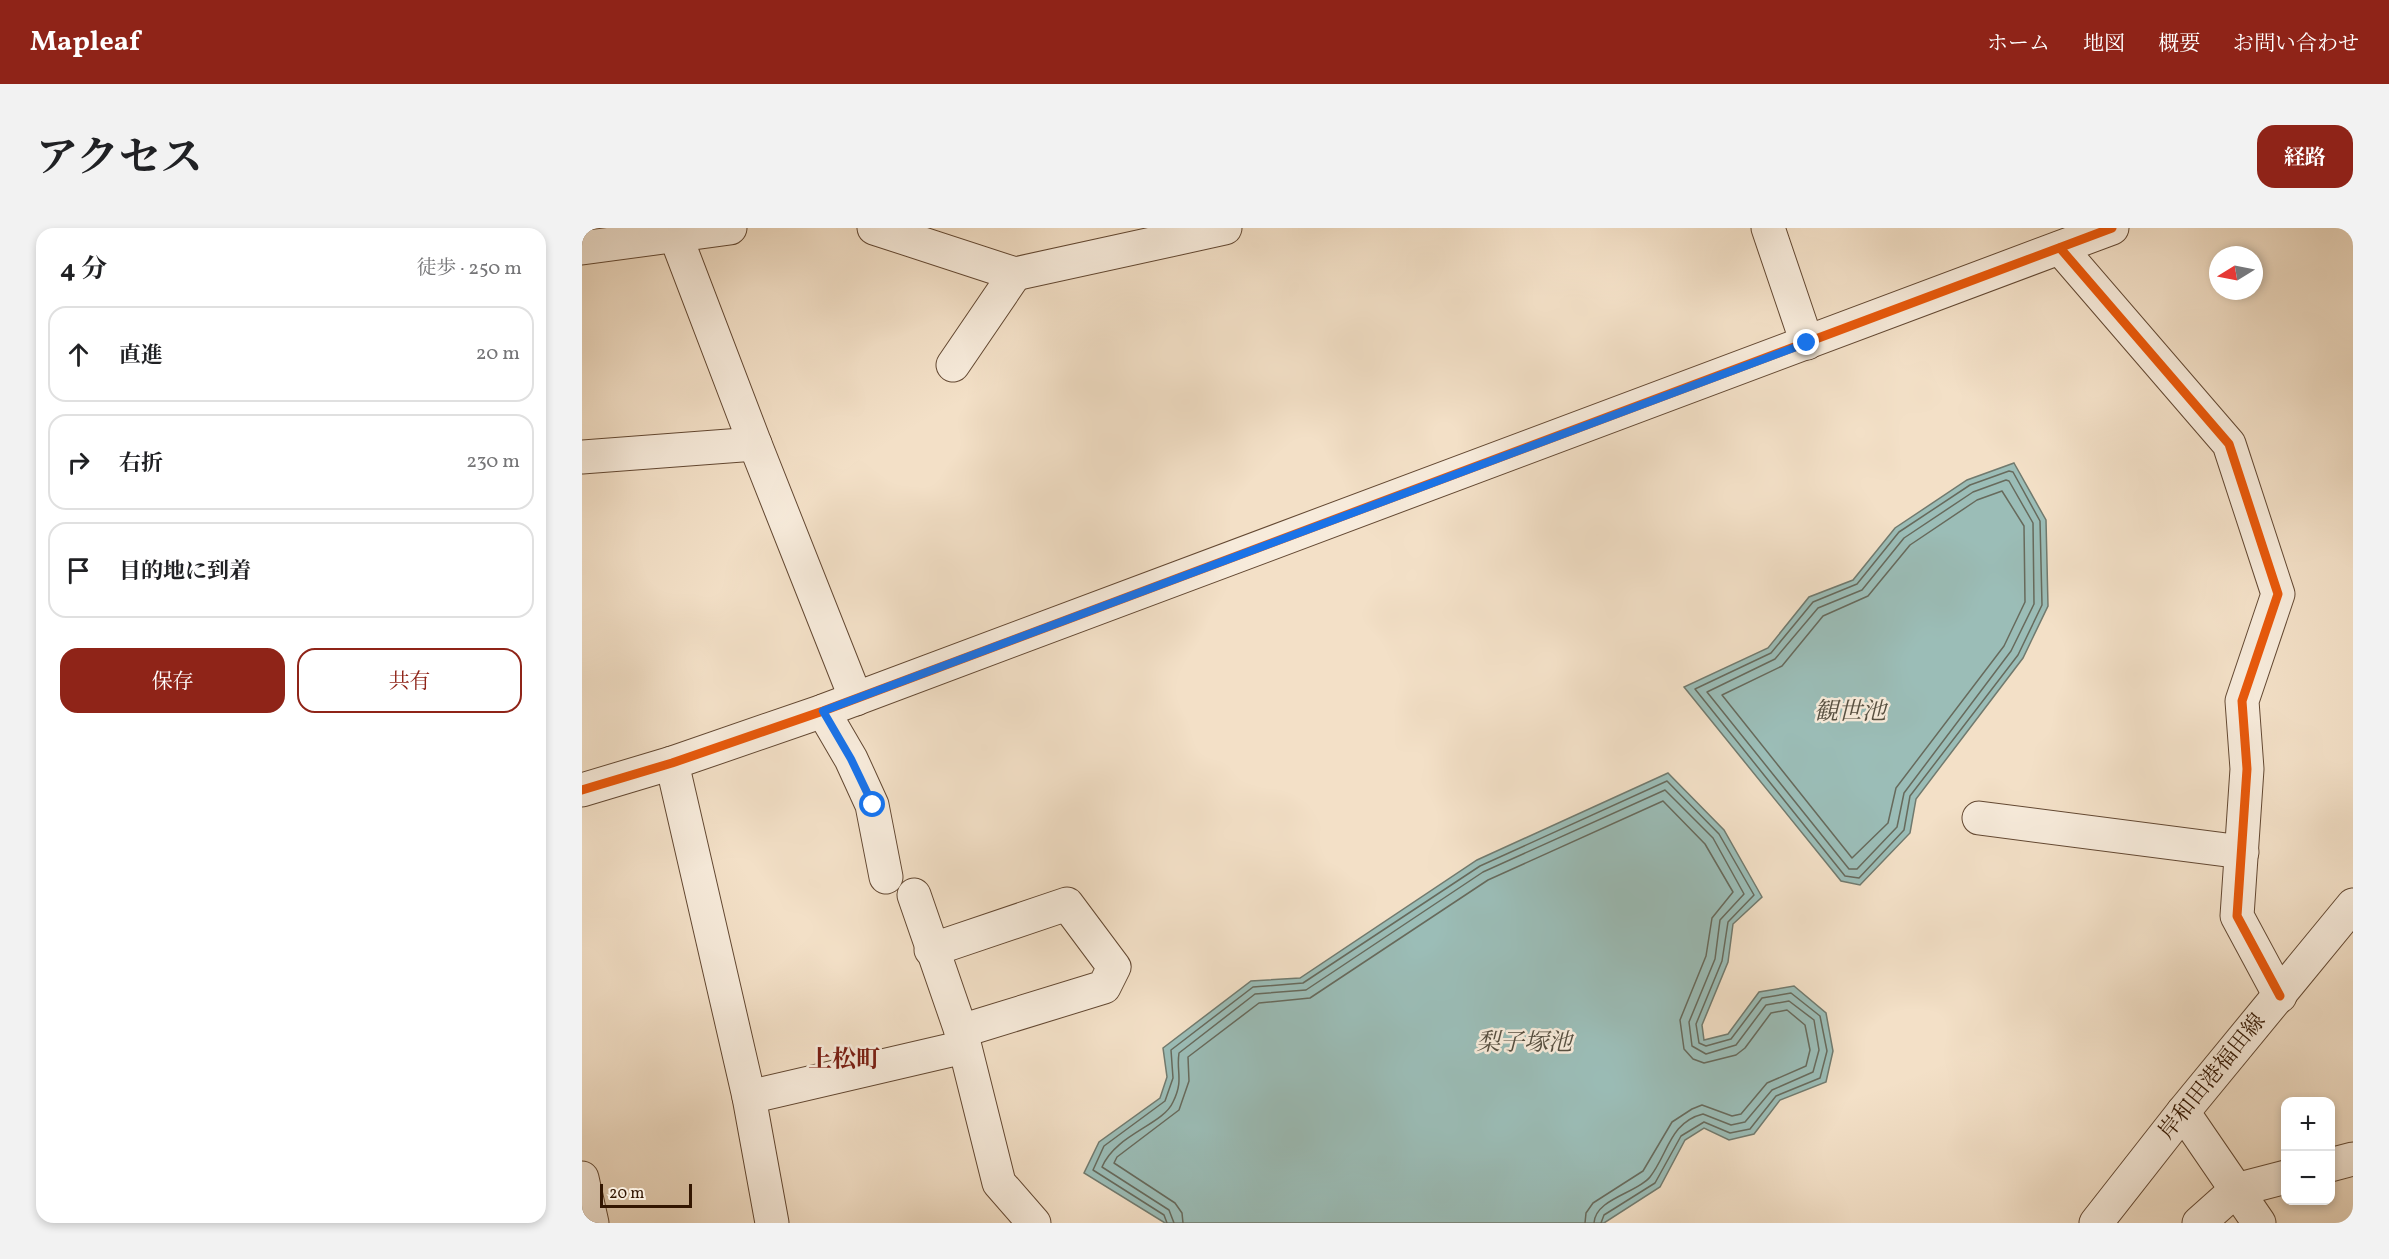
<!DOCTYPE html>
<html lang="ja">
<meta charset="utf-8">
<style>
body{margin:0;font-family:Vollkorn,"Noto Serif JP",serif;background:#f2f2f2;color:#202124}
.controls{position:absolute;right:18px;bottom:18px;display:grid;overflow:hidden;border-radius:12px;box-shadow:0 3px 9px #0003}
.controls button{width:54px;height:54px;display:grid;place-items:center;padding:0;border:0;border-bottom:2px solid #e0e0e0;background:#fff;color:#202124;font:30px sans-serif}
.compass{position:absolute;left:1627px;top:18px;width:54px;height:54px;border-radius:50%;background:#fff;box-shadow:0 3px 9px #0003;rotate:260deg}
.scale{position:absolute;left:18px;bottom:15px;width:92px;box-sizing:border-box;padding-left:6px;border:3px solid #331601;border-top:0;font-size:16px;line-height:21px;white-space:nowrap;color:#331601;-webkit-text-stroke:4px #f7ebdb;paint-order:stroke}
.stop{position:absolute;width:18px;height:18px;margin:-14px;border:4px solid #1a73e8;border-radius:50%;background:#fff}
.stop.end{background:#1a73e8;border-color:#fff;box-shadow:0 2px 6px #0008}
.list{margin:0;padding:0;list-style:none}
h2{display:flex;justify-content:space-between;align-items:center;height:78px;margin:0;padding:0 24px;font-size:26px}
h2 small{font-size:20px;font-weight:400;color:#757577}
.list li{display:grid;grid-template-columns:39px 1fr auto;gap:18px;align-items:center;box-sizing:border-box;height:96px;margin:0 12px 12px;padding:0 12px;border:2px solid #e0e0e0;border-radius:18px}
.list b{display:block;font-size:22px;white-space:nowrap}
.list em{font-size:20px;font-style:normal;color:#757577}
.actions{display:flex;gap:12px;padding:18px 24px}
.actions a{flex:1;padding:14px 0;border:2px solid #8f2418;border-radius:18px;text-align:center;font-size:21px;color:#8f2418}
.actions .main{background:#8f2418;color:#fff}
.icon{flex:none;width:33px;height:33px;fill:none;stroke:currentColor;stroke-width:2;stroke-linecap:round;stroke-linejoin:round}
.map{position:relative;flex:none;width:1771px;height:995px;overflow:hidden;border-radius:18px}
header{display:flex;align-items:center;gap:36px;box-sizing:border-box;height:84px;padding:0 30px;background:#8f2418;color:#fff}
header strong{font-size:28px}
nav{display:flex;gap:33px;margin-inline-start:auto;font-size:21px}
.intro{display:flex;align-items:center;justify-content:space-between;box-sizing:border-box;height:144px;padding:0 36px}
h1{margin:0;font-size:42px}
.button{padding:15px 27px;border-radius:18px;background:#8f2418;color:#fff;font-size:21px;font-weight:700}
main{display:flex;gap:36px;padding:0 36px}
aside{flex:1;background:#fff;border-radius:18px;box-shadow:0 3px 9px #0003}
.map>svg:first-child{display:block}
</style>
<header>
<strong>Mapleaf</strong>
<nav><a>ホーム</a><a>地図</a><a>概要</a><a>お問い合わせ</a></nav>
</header>
<div class="intro"><h1>アクセス</h1><a class="button">経路</a></div>
<main>
<aside>
<h2>4 分<small>徒歩 · 250 m</small></h2>
<ul class="list">
<li><svg class="icon" aria-label="ahead" viewBox="0 0 24 24"><path d="M12 20V5M6 11l6-6 6 6"/></svg><div><b>直進</b></div><em>20 m</em></li>
<li><svg class="icon" aria-label="right" viewBox="0 0 24 24"><path d="M7 20v-9h11M14 6l5 5-5 5"/></svg><div><b>右折</b></div><em>230 m</em></li>
<li><svg class="icon" aria-label="arrive" viewBox="0 0 24 24"><path d="M6 21V4h12l-3 4 3 4H6"/></svg><div><b>目的地に到着</b></div></li>
</ul>
<div class="actions"><a class="main">保存</a><a>共有</a></div>
</aside>
<div class="map">
<svg width="1771" height="995" viewBox="0 0 1771 995">
<rect width="100%" height="100%" fill="#f3e0c7"/>
<filter id="stains"><feTurbulence type="fractalNoise" baseFrequency=".00333" numOctaves="4"/><feColorMatrix values="0 0 0 0 .2 0 0 0 0 .09 0 0 0 0 .02 0 0 0 .5 -.17"/></filter>
<radialGradient id="worn" r=".72"><stop offset=".6" stop-color="#630" stop-opacity="0"/><stop offset="1" stop-color="#630" stop-opacity=".3"/></radialGradient>
<g fill="#9bbdb7" stroke="#717a6e" stroke-width="1.5">
<polygon points="1432,235 1464,292 1466,378 1441,430 1334,571 1328,605 1278,657 1259,653 1102,459 1186,420 1227,369 1271,352 1313,300 1385,252"/>
<polygon points="1086,545 1142,602 1180,669 1151,696 1146,734 1120,797 1122,812 1146,806 1177,764 1212,758 1244,785 1251,823 1244,854 1198,872 1172,906 1147,912 1122,900 1103,912 1078,959 1022,995 583,995 502,945 517,914 578,870 585,849 581,820 669,753 718,750 895,632"/>
</g>
<g fill="none" stroke-linecap="round" stroke-linejoin="round">
<g stroke="#676a5c" stroke-width="1.5">
<polygon points="1427,243 1431,244 1458,293 1460,377 1436,427 1328,568 1322,602 1277,650 1263,648 1113,461 1189,425 1231,374 1275,356 1317,304 1388,257"/>
<polygon points="1424,252 1427,253 1451,295 1452,376 1429,423 1322,565 1315,599 1275,641 1267,641 1125,464 1193,431 1236,380 1280,362 1322,310 1391,264"/>
<polygon points="1420,263 1442,298 1443,374 1422,418 1314,560 1306,595 1270,630 1140,467 1200,438 1241,388 1286,368 1328,317 1395,272"/>
<polyline points="585,995 582,987 511,942 522,918 583,873 591,850 589,822 671,759 721,755 898,638 1085,553 1137,606 1172,667 1146,694 1140,733 1114,796 1117,815 1124,818 1149,811 1180,770 1209,765 1238,788 1245,823 1238,850 1194,868 1168,901 1148,905 1122,894 1099,908 1073,955 1022,987 1019,995"/>
<path d="M592 995 587 982 520 939C534 906 581 897 591 874 602 852 594 844 597 825L673 766 724 762 901 644 1083 562 1131 610 1162 666 1138 692 1133 731 1107 794 1110 818 1124 826 1154 817 1184 777 1207 773 1232 792 1237 822 1231 844 1190 862 1163 894 1149 897 1121 886C1088 894 1086 926 1068 949 1055 965 1013 971 1012 995"/>
<polyline points="601,995 600,985 593,975 532,935 535,929 597,882 607,853 606,829 677,775 728,770 906,652 1081,573 1123,616 1151,664 1130,690 1124,728 1098,792 1102,821 1111,831 1122,835 1154,827 1163,820 1189,785 1205,782 1223,797 1228,822 1224,838 1185,855 1159,886 1150,888 1120,877 1110,881 1090,894 1061,943 1011,975 1004,985 1003,995"/>
</g>
<g stroke="#634832" stroke-width="35">
<g id="minor">
<polyline points="292,0 433,46 643,0"/>
<polyline points="1186,0 1225,115"/>
<polyline points="94,9 173,216 274,471"/>
<polyline points="0,20 148,0"/>
<polyline points="1478,20 1647,216 1696,366 1660,473 1665,541 1655,688 1698,768"/>
<polyline points="371,137 433,46"/>
<polyline points="0,229 173,216"/>
<polyline points="241,483 269,531 290,577 304,649"/>
<polyline points="90,535 167,869 190,995"/>
<polyline points="0,562 90,535 241,483 1530,0"/>
<polyline points="1397,590 1660,624"/>
<polyline points="332,667 379,803 417,955 452,995"/>
<polyline points="349,722 485,676 532,739 522,759 379,803"/>
<polyline points="167,869 382,819"/>
<polyline points="1601,884 1677,995"/>
<polyline points="1748,937 1771,931"/>
<polyline points="0,950 10,995"/>
<polyline points="1514,995 1601,884 1771,677"/>
<polyline points="1617,995 1654,962 1704,949"/>
</g>
</g>
<use href="#minor" stroke="#f7ebdb" stroke-width="33"/>
<g stroke="#f7ebdb" stroke-width="13">
<g id="cycleway">
<polyline points="1478,20 1647,216 1696,366 1660,473 1665,541 1655,688 1698,768"/>
<polyline points="0,562 90,535 241,483 1530,0"/>
</g>
</g>
<use href="#cycleway" stroke="#e8590c" stroke-width="9"/>
</g>
<g fill="none" stroke-linecap="round" stroke-linejoin="round">
<polyline stroke="#1a73e8" stroke-width="8" points="291,577 269,531 241,483 1225,115"/>
</g>
<g text-anchor="middle" dominant-baseline="central" stroke-width="5" stroke-linejoin="round" paint-order="stroke">
<g font-size="22" fill="#331601" stroke="#f7ebdb">
<text transform="translate(1631 849) rotate(-51)">岸和田港福田線</text>
</g>
<g font-size="24" font-style="italic" fill="#575041" stroke="#f7ebdb">
<text x="1268" y="485">観世池</text>
<text x="942" y="816">梨子塚池</text>
</g>
<g font-size="24" font-weight="bold" fill="#7a1f14" stroke="#f7ebdb">
<text x="262" y="833">上松町</text>
</g>
</g>
<rect width="100%" height="100%" filter="url(#stains)"/>
<rect width="100%" height="100%" fill="url(#worn)"/>
</svg>
<div class="controls">
<button>+</button>
<button>−</button>
</div>
<svg class="compass" viewBox="-18 -18 36 36"><path d="M0-13l5 13h-10z" fill="#e53935"/><path d="M0 13l5-13h-10z" fill="#757577"/></svg>
<div class="scale">20 m</div>
<div class="stop" style="left:291px;top:577px"></div>
<div class="stop end" style="left:1225px;top:115px"></div>
</div>
</main>
